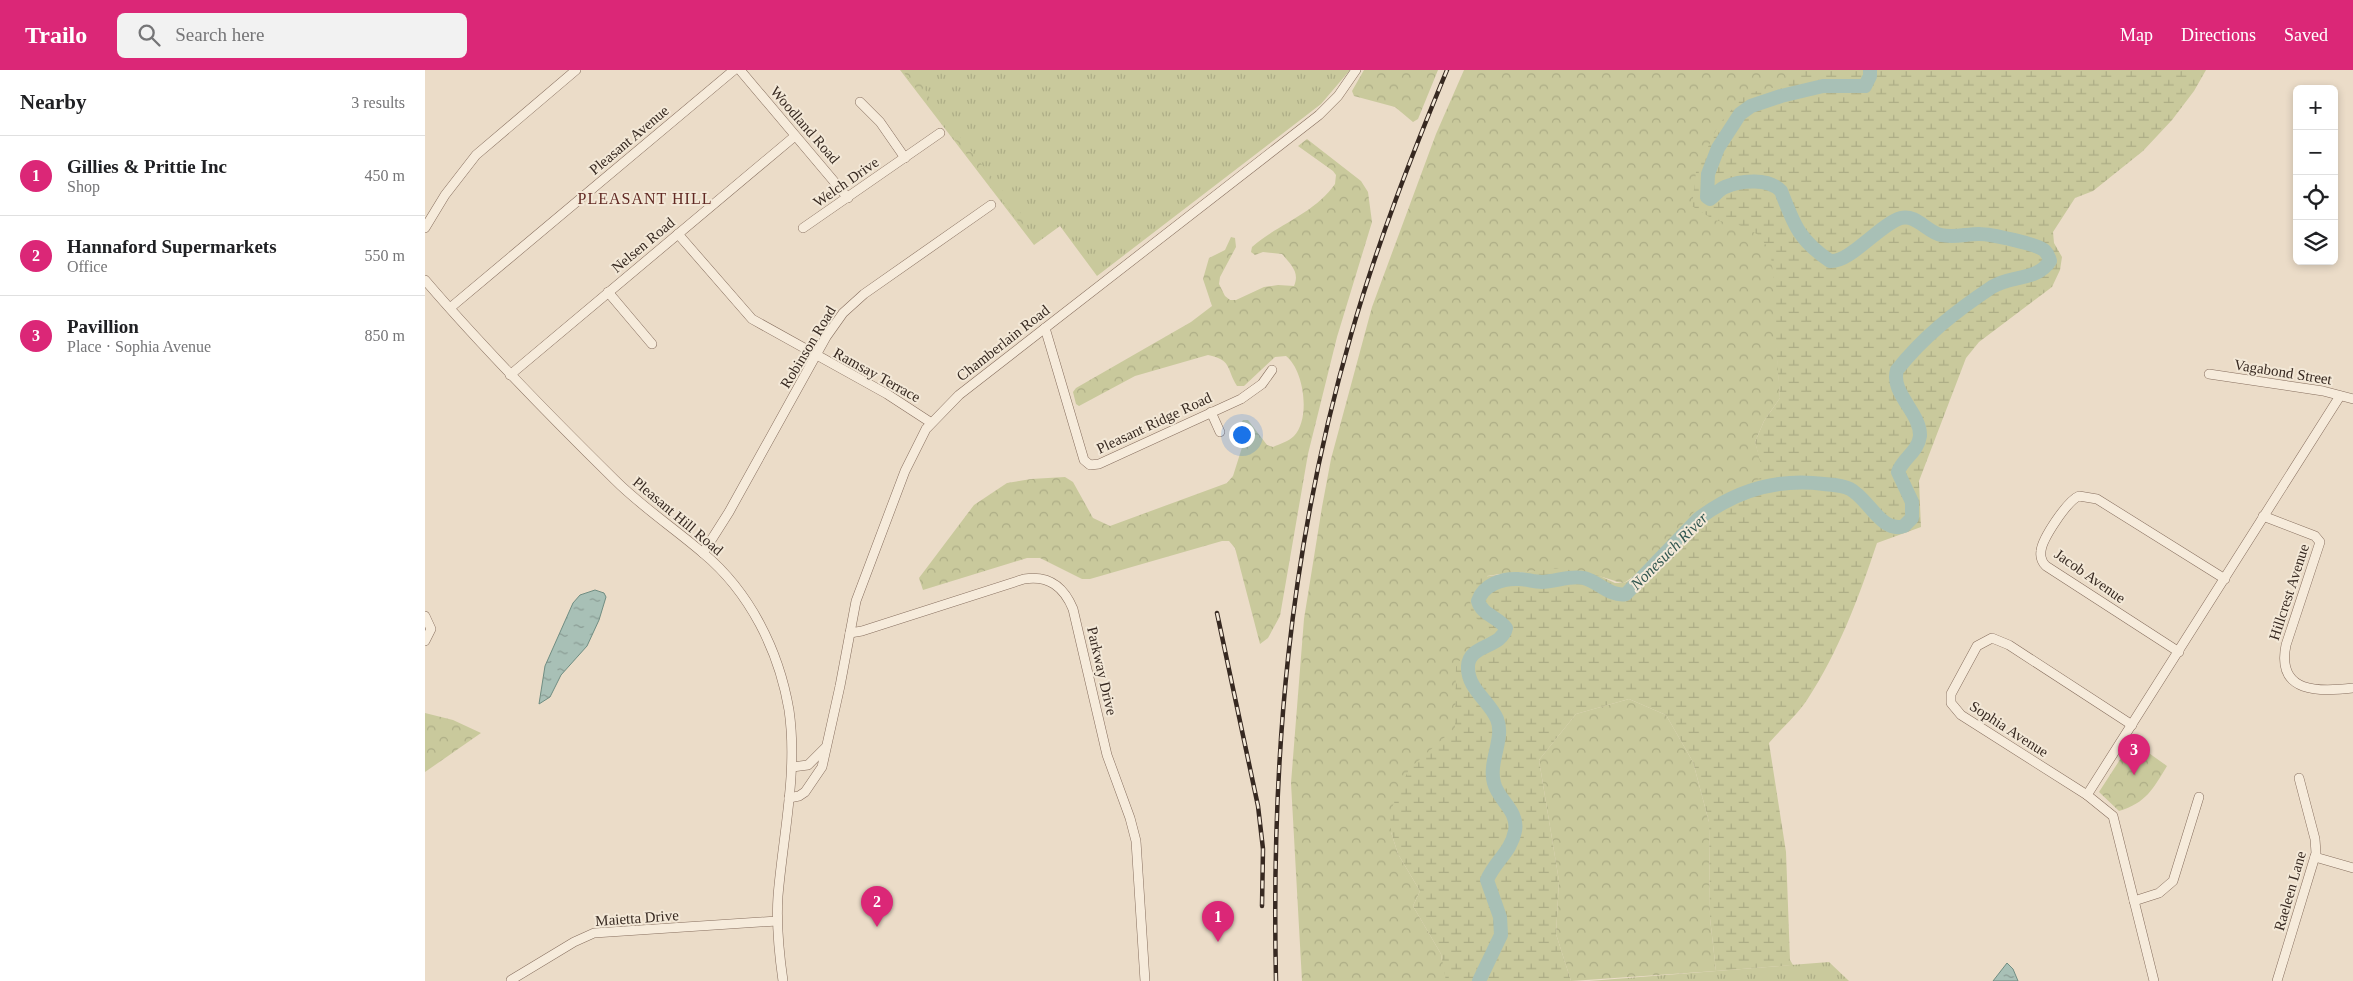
<!DOCTYPE html>
<meta charset="utf-8">
<style>
body{margin:0;font-family:Georgia,serif;background:#f2f2f2;color:#202124}
.controls{position:absolute;right:15px;top:15px;display:grid;overflow:hidden;border-radius:8px;box-shadow:0 2px 8px #0003}
.controls button{width:45px;height:45px;display:grid;place-items:center;padding:0;border:0;border-bottom:1px solid #e0e0e0;background:#fff;color:#202124;font:25px sans-serif}
.you{position:absolute;left:816px;top:364px;width:18px;height:18px;margin:-12px;border:4px solid #fff;border-radius:50%;background:#1a73e8;box-shadow:0 0 0 8px #1a73e833}
.badge{display:grid;place-items:center;width:32px;height:32px;border-radius:50%;background:#db2777;color:#fff;font-size:16px;font-weight:700}
.pin{position:absolute;translate:-50% -41px;filter:drop-shadow(0 1px 2px #0008)}
.pin::after{content:'';position:absolute;top:26px;width:18px;height:15px;background:inherit;clip-path:polygon(0 0,100% 0,50% 100%)}
.list{margin:0;padding:0;list-style:none}
h2{display:flex;justify-content:space-between;align-items:center;height:65px;margin:0;padding:0 20px;font-size:21px}
h2 small{font-size:16px;font-weight:400;color:#757577}
.list li{display:grid;grid-template-columns:32px 1fr auto;gap:15px;align-items:center;box-sizing:border-box;height:80px;padding:0 20px;border-top:1px solid #e0e0e0}
.list b{display:block;font-size:19px;white-space:nowrap}
.list p{margin:0;font-size:16px;white-space:nowrap;color:#757577}
.list em{font-size:16px;font-style:normal;color:#757577}
.icon{flex:none;width:28px;height:28px;fill:none;stroke:currentColor;stroke-width:2;stroke-linecap:round;stroke-linejoin:round}
.map{position:relative;flex:none;width:1928px;height:911px;overflow:hidden}
header{display:flex;align-items:center;gap:30px;box-sizing:border-box;height:70px;padding:0 25px;background:#db2777;color:#fff}
header strong{font-size:24px}
nav{display:flex;gap:28px;margin-inline-start:auto;font-size:18px}
.search{width:350px;height:45px;background:#f2f2f2;display:flex;align-items:center;gap:12px;box-sizing:border-box;padding:0 18px;border-radius:8px;color:#757577;font-size:19px}
main{display:flex}
aside{flex:1;background:#fff}
.map>svg:first-child{display:block}
</style>
<header>
<strong>Trailo</strong>
<div class="search"><svg class="icon" aria-label="search" viewBox="0 0 24 24"><circle cx="10" cy="10" r="6"/><path d="M15 15l6 6"/></svg>Search here</div>
<nav><a>Map</a><a>Directions</a><a>Saved</a></nav>
</header>
<main>
<aside>
<h2>Nearby<small>3 results</small></h2>
<ul class="list">
<li><span class="badge">1</span><div><b>Gillies &amp; Prittie Inc</b><p>Shop</p></div><em>450 m</em></li>
<li><span class="badge">2</span><div><b>Hannaford Supermarkets</b><p>Office</p></div><em>550 m</em></li>
<li><span class="badge">3</span><div><b>Pavillion</b><p>Place · Sophia Avenue</p></div><em>850 m</em></li>
</ul>
</aside>
<div class="map">
<svg width="1928" height="911" viewBox="0 0 1928 911">
<defs>
<pattern id="grass-tufts" width="24" height="20" patternUnits="userSpaceOnUse" patternTransform="scale(1.25)"><rect width="24" height="20" fill="#c9c99c"/><path d="M3 7l-1-3M5 7V3M7 7l1-3M15 17l-1-3M17 17v-4M19 17l1-3" fill="none" stroke="#adad86"/></pattern>
<pattern id="forest-crowns" width="20" height="18" patternUnits="userSpaceOnUse" patternTransform="scale(1.25)"><rect width="20" height="18" fill="#c9c99c"/><path d="M2 6a3 3 0 1 1 6 0M12 15a3 3 0 1 1 6 0" fill="none" stroke="#adad86"/></pattern>
<pattern id="wetland-marsh" width="20" height="14" patternUnits="userSpaceOnUse" patternTransform="scale(1.25)"><rect width="20" height="14" fill="#c9c99c"/><path d="M1 5h8M5 5V1M11 12h8M15 12V8" fill="none" stroke="#adad86"/></pattern>
<pattern id="water-ripples" width="26" height="14" patternUnits="userSpaceOnUse" patternTransform="scale(1.25)"><rect width="26" height="14" fill="#a8c0b6"/><path d="M2 4q2-2 4 0t4 0M15 11q2-2 4 0t4 0" fill="none" stroke="#8a9c94"/></pattern>
</defs>
<rect width="100%" height="100%" fill="#ebdcc8"/>
<g fill="url(#grass-tufts)">
<polygon points="475,0 925,0 896,34 672,206 635,156 609,175"/>
<polygon points="1404,892 1424,911 1164,911"/>
</g>
<g fill="url(#forest-crowns)" fill-rule="evenodd">
<polygon points="477,0 489,0 507,32 597,145 602,157 600,160"/>
<polygon points="939,0 1013,0 993,49 988,52 970,37 929,26 927,21"/>
<path d="M1039 0H1672L1469 321 1199 513C1189 512 1182 507 1172 506 1136 502 1098 499 1062 506L1073 554 1021 911H877L866 713 879 549 897 437 906 389 947 237 1011 64ZM1351 265 1408 353 1338 399 1330 372 1339 351 1355 328ZM1024 664 1017 891 1016 884 988 836 995 821 973 784 966 762Z"/>
<path d="M882 69 936 111 943 122 947 152 912 267 883 384 855 546 843 568 835 574 810 478 804 471H797L665 509H657L615 488H602L498 520 494 508 549 435 582 413 606 409 640 407 648 412 668 448 685 456 802 413 808 406 820 368 816 353 818 350H823L842 375 848 377C855 374 864 371 869 366 886 348 879 300 861 286L850 287 819 316H812C801 298 807 290 783 285L710 306 654 336 651 334 648 322 651 318 766 252 787 236 778 209 784 188 800 180 806 167 810 168 811 177 795 207 794 214 800 226 805 230H811L839 217 853 215 869 216C875 202 866 195 857 184L838 182 830 185 826 182 827 177C853 154 889 144 910 114L911 105 908 101 873 76Z"/>
<polygon points="1204,629 1241,645 1268,692 1284,752 1285,848 1291,901 1146,911 1131,864 1134,811 1114,690 1151,644"/>
<polygon points="0,643 28,650 56,663 0,702"/>
<path d="M1707 671 1742 696C1728 719 1721 733 1694 741L1674 722Z"/>
</g>
<path fill="url(#wetland-marsh)" d="M1362 0H1781L1769 21 1747 50 1718 81 1668 121 1650 128 1628 162 1629 173 1637 187 1635 200 1627 217 1554 272 1541 288 1494 411 1496 457 1452 473C1434 527 1414 581 1382 630 1372 645 1356 659 1344 673L1361 782 1365 890 1368 895 1291 901 1285 848 1284 752 1268 692 1241 645 1204 629 1151 644 1114 690 1134 811 1131 864 1146 911H1021L1016 884 988 836 995 821 973 784 966 762 965 742 984 699 1030 658 1031 594 1068 561 1052 549 1046 542 1045 527 1049 515 1056 507 1137 498 1175 506 1190 513H1199L1205 510 1280 430 1311 421 1339 406 1330 372 1339 351 1355 328 1351 277 1350 217 1345 180 1332 164 1312 154 1289 150 1267 136 1271 102 1294 54 1318 27 1328 22 1361 15Z"/>
<g fill="url(#water-ripples)" stroke="#708d82">
<polygon points="170,520 179,523 181,527 174,550 162,576 136,605 125,627 114,634 120,596 148,533 155,525"/>
<polygon points="1582,893 1588,899 1593,911 1568,911"/>
</g>
<g fill="none" stroke-linecap="round" stroke-linejoin="round">
<path stroke="#a8c0b6" stroke-width="14" d="M1054 911 1076 865 1075 847 1062 810C1070 791 1086 782 1090 761 1094 741 1073 730 1069 713 1063 692 1080 668 1072 649 1064 630 1042 619 1043 596 1044 574 1077 578 1081 558 1073 547 1057 545 1053 531 1058 515 1077 508 1094 509 1101 509 1109 512 1117 512 1130 512 1145 505 1159 508 1174 512 1185 527 1201 524L1273 449C1310 421 1353 408 1399 414 1408 415 1417 415 1425 419 1443 428 1457 464 1479 456L1487 448V432L1473 402C1478 388 1493 382 1495 366 1496 343 1465 323 1472 300 1499 266 1531 241 1567 217 1586 205 1612 211 1625 191 1624 187 1623 184 1620 181 1613 174 1565 164 1554 164 1541 164 1529 168 1516 165 1502 162 1491 144 1476 148 1455 154 1425 193 1405 191 1374 170 1369 155 1356 121 1344 108 1316 110 1300 117 1294 119 1291 125 1285 129L1282 127 1283 104 1293 78 1315 44 1326 36 1356 26 1398 16H1440L1445 6V0"/>
<g stroke="#866e5e" stroke-width="10">
<g id="minor">
<polyline points="315,0 423,128"/>
<polyline points="435,32 455,52 480,88"/>
<polyline points="0,158 20,125 51,85 151,0"/>
<polyline points="378,158 515,63"/>
<polyline points="253,164 327,249 462,324 505,352"/>
<path d="M0 210C60 280 124 345 190 410 217 437 249 458 278 483 325 522 354 581 364 640 373 702 358 765 353 826 351 855 354 883 358 911"/>
<polyline points="183,222 227,274"/>
<polyline points="25,238 309,0"/>
<polyline points="620,258 659,390 665,395 674,394 816,329 837,314 847,300"/>
<polyline points="1784,304 1898,321 1928,329"/>
<polyline points="85,305 370,66"/>
<polyline points="786,342 795,362"/>
<path d="M1838 446 1890 466 1895 472 1861 575C1851 624 1895 622 1928 618"/>
<polyline points="278,483 304,442 401,267 418,243 439,224 566,135"/>
<polyline points="0,546 6,559 0,571"/>
<path d="M425 563 437 561 599 509C624 505 639 517 648 539L682 685 705 748 711 771 720 911"/>
<path d="M1754 582 1621 496C1617 492 1615 487 1616 481 1617 469 1642 431 1654 426L1672 429 1800 509"/>
<polyline points="1707,655 1584,575 1567,568 1552,576 1526,624 1526,633 1536,645 1662,725 1688,746 1729,911"/>
<polyline points="367,697 383,695 400,678"/>
<polyline points="1662,725 1915,326"/>
<polyline points="364,728 374,726 380,722 397,697 415,616 431,531 480,401 501,359 534,325 894,45 913,26 931,0"/>
<polyline points="1890,787 1928,798"/>
<polyline points="1709,831 1734,823 1748,811 1774,727"/>
<polyline points="86,910 149,872 169,863 352,851"/>
<polyline points="1852,911 1891,783 1890,769 1874,708"/>
</g>
</g>
<use href="#minor" stroke="#f6ebdb" stroke-width="9"/>
<g stroke="#372921" stroke-width="4.5">
<g id="rail">
<polyline points="792,543 833,736 838,779 837,836"/>
<path d="M851 911C846 688 864 480 926 265 952 174 986 87 1022 0"/>
</g>
</g>
<use href="#rail" stroke="#f3e8d7" stroke-width="2.5" stroke-dasharray="8" stroke-linecap="butt"/>
</g>
<g text-anchor="middle" dominant-baseline="central" stroke-width="4" stroke-linejoin="round" paint-order="stroke">
<g font-size="15" fill="#372921" stroke="#f3e8d7">
<text transform="translate(380 55) rotate(49)">Woodland Road</text>
<text transform="translate(204 70) rotate(-40)">Pleasant Avenue</text>
<text transform="translate(421 112) rotate(-35)">Welch Drive</text>
<text transform="translate(218 175) rotate(-40)">Nelsen Road</text>
<text transform="translate(578 273) rotate(-38)">Chamberlain Road</text>
<text transform="translate(383 277) rotate(-59)">Robinson Road</text>
<text transform="translate(1858 302) rotate(9)">Vagabond Street</text>
<text transform="translate(452 305) rotate(29)">Ramsay Terrace</text>
<text transform="translate(729 353) rotate(-25)">Pleasant Ridge Road</text>
<text transform="translate(253 446) rotate(40)">Pleasant Hill Road</text>
<text transform="translate(1665 506) rotate(35)">Jacob Avenue</text>
<text transform="translate(1864 522) rotate(-72)">Hillcrest Avenue</text>
<text transform="translate(677 601) rotate(77)">Parkway Drive</text>
<text transform="translate(1584 659) rotate(33)">Sophia Avenue</text>
<text transform="translate(1865 821) rotate(-74)">Raeleen Lane</text>
<text transform="translate(212 848) rotate(-4)">Maietta Drive</text>
</g>
<g font-size="16" letter-spacing="1" fill="#612923" stroke="#f3e8d7">
<text x="220" y="128">PLEASANT HILL</text>
</g>
<g font-size="16" font-style="italic" fill="#31564f" stroke="#f3e8d7">
<text transform="translate(1244 481) rotate(-45)">Nonesuch River</text>
</g>
</g>
</svg>
<div class="controls">
<button>+</button>
<button>−</button>
<button><svg class="icon" aria-label="locate" viewBox="0 0 24 24"><circle cx="12" cy="12" r="6"/><path d="M12 2v4M12 18v4M2 12h4M18 12h4"/></svg></button>
<button><svg class="icon" aria-label="layers" viewBox="0 0 24 24"><path d="M12 4l9 5-9 5-9-5zM3 14l9 5 9-5"/></svg></button>
</div>
<div class="you"></div>
<div class="pin badge" style="left:793px;top:872px">1</div>
<div class="pin badge" style="left:452px;top:857px">2</div>
<div class="pin badge" style="left:1709px;top:705px">3</div>
</div>
</main>
